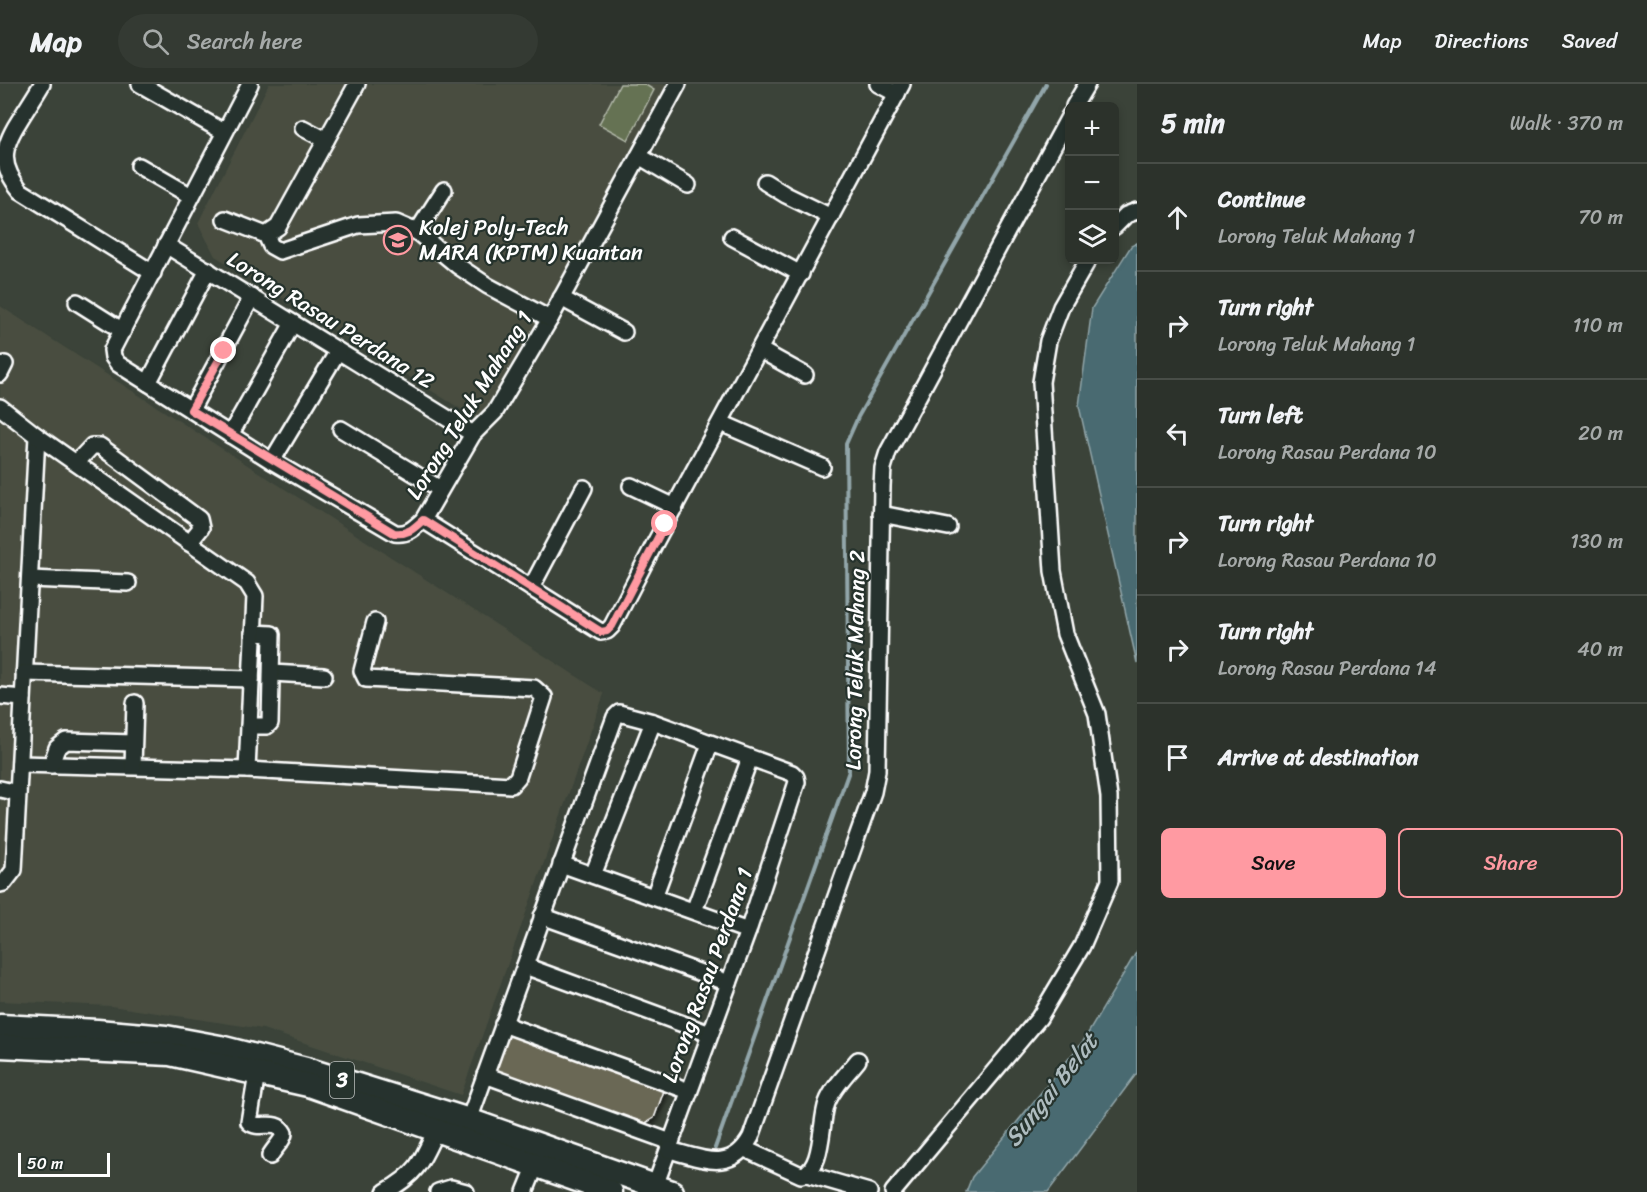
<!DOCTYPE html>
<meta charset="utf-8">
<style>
body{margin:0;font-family:Sriracha,sans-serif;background:#343a33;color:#f1f3f6}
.controls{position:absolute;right:18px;top:18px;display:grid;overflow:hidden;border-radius:9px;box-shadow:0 3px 9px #0003}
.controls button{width:54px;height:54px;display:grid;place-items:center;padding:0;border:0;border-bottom:2px solid #484d47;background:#2c322b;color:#f1f3f6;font:30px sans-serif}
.scale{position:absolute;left:18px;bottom:15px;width:92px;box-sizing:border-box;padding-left:6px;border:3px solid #fff;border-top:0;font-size:16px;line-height:21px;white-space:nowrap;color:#fff;-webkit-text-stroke:4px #26332d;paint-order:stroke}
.stop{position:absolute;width:18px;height:18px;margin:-14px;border:4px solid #ff9aa2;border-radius:50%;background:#fff}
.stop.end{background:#ff9aa2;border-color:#fff;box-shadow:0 2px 6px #0008}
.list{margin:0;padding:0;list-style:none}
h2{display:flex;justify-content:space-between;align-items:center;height:78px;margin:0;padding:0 24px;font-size:26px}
h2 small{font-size:20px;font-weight:400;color:#a6aaa9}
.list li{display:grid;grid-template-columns:39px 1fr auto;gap:18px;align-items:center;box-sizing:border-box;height:108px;padding:0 24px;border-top:2px solid #484d47}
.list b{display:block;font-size:22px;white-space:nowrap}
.list p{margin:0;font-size:20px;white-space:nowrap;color:#a6aaa9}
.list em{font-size:20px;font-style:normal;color:#a6aaa9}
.actions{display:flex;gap:12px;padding:18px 24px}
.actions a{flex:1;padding:14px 0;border:2px solid #ff9aa2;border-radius:9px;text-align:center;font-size:21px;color:#ff9aa2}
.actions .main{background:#ff9aa2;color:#111}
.icon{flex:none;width:33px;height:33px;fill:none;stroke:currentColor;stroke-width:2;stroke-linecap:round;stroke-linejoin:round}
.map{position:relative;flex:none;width:1137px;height:1108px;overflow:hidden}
header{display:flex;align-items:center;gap:36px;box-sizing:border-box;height:84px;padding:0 30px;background:#2c322b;border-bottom:2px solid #484d47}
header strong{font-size:28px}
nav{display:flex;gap:33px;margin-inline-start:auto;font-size:21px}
.search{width:420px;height:54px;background:#343a33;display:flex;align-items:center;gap:15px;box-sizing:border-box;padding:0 21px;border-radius:33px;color:#a6aaa9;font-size:22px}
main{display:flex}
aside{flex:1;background:#2c322b}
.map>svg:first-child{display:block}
</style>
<header>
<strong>Map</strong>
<div class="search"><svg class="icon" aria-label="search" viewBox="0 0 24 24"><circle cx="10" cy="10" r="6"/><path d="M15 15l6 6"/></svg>Search here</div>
<nav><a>Map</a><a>Directions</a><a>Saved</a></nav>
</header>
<main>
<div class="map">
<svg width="1137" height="1108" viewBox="0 0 1137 1108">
<defs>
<filter id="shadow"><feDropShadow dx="3" dy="3" stdDeviation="3" flood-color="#0009"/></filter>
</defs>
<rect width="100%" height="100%" fill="#3b4339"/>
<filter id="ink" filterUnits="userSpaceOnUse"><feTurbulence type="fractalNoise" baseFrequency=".0167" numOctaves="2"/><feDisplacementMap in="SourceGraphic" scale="12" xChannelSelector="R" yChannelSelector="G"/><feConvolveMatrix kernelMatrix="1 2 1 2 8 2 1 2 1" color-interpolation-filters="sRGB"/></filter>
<g filter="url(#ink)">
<g fill="#494e41">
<polygon points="269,0 675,0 532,260 477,335 215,172 198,139"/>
<polygon points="0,222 604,610 461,1011 263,945 111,922 0,917"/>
</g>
<polygon fill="#657253" stroke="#b2b8a9" stroke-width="1.5" points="620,0 644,0 654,6 628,56 599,40"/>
<g fill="#4a6b71" stroke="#92a6aa" stroke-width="1.5">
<polygon points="1137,159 1137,579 1079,322 1092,224 1131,162"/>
<polygon points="1137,867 1137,989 1048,1108 966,1108 972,1093 1084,956"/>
</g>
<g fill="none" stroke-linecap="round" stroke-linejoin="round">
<polyline stroke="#92a6aa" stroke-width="4" points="715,1064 849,687 846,360 858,333 1046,0"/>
</g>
<polygon fill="#6b6754" stroke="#fff" stroke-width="1.5" filter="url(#shadow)" points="504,946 665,1004 654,1034 644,1040 490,984"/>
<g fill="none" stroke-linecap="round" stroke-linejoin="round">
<g stroke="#fff" stroke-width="20">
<g id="minor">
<path d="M42 0C35 12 27 24 19 37 1 65 0 82 21 107L153 189"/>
<polyline points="140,0 224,48"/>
<path d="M250 0 112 266 113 273 118 280 272 377 395 449C408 451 414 444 423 436L473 350 495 328 550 235 678 0"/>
<polyline points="878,0 897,10"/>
<polyline points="1074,22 1087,0"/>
<polyline points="303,44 326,56"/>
<polyline points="639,72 688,101"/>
<polyline points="139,82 191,112"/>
<polyline points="765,98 786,111 831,133"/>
<polyline points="225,135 266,151 278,143 357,0"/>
<polyline points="1114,143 1126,131 1137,127"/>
<polyline points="417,148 444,106"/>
<polyline points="266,151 271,162 280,167 358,141 396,139 417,148 458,182 488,202 550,235"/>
<polyline points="732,153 801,190"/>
<polyline points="166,161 473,350"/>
<polyline points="561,214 624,248"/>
<polyline points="77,218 123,247"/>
<polyline points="760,266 805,291"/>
<polyline points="0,290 5,280"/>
<polyline points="148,299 208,186"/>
<polyline points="0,323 37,352 14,786 4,799 0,800"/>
<polyline points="191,326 252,213"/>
<polyline points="721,339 822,383"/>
<polyline points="341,345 440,405"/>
<polyline points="230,351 293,239"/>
<polyline points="272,377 338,267"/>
<polyline points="76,379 92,362 100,362 199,435 201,444 189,459"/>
<polyline points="631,402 675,423"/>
<polyline points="881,430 948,443"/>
<polyline points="423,436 601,548 607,547 612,542 656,457 902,0"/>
<polyline points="30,495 128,499"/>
<polyline points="531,504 584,404"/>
<polyline points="24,589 251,595"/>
<polyline points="272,589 324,592"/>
<polyline points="0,612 23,614"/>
<polyline points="249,642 267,642 270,639 272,550 253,549"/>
<polyline points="20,680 247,686 255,512 247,499 37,352"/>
<polyline points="51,681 57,664 66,657 133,659"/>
<polyline points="133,682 135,619"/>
<polyline points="247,686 511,701 518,693 544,613 534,604 366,595 362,587 375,538"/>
<polyline points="0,705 18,709"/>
<polyline points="561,780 748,847"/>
<polyline points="593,791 653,638"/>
<polyline points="654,813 710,660"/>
<polyline points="694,827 750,674"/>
<polyline points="542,832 729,899"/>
<polyline points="525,882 710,950"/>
<polyline points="503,940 689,1007"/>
<path d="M257 990 249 1038C259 1047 276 1034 284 1049 284 1056 274 1064 270 1072"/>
<polyline points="485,991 671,1058"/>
<polyline points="469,1036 615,633 619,629 653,638 792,689 796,693 797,698 748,847 655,1102"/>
<path d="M745 1065 801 1091C824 1087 820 1037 827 1019 833 1003 847 990 858 976"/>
<path d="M669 1066C702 1074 731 1090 751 1053L873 708 877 687 882 402 883 384 888 368 1070 31"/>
<polyline points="807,1090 869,1108"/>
<path d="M385 1108C417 1090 421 1079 436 1046"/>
<polyline points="438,1108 451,1104 466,1108"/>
<polyline points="525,1108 536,1081"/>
<polyline points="893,1108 1039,934 1082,862 1110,797 1109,713 1097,630 1065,550 1053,487 1041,298 1048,257 1061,223 1088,176"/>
</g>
</g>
<g stroke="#fff" stroke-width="27">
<g id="highway">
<polyline points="0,942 97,947 166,953 220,963 306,985 469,1036 672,1108"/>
<polyline points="0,962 170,970 308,1001 611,1108"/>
</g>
</g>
<use href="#minor" stroke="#26332d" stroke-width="15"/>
<use href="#highway" stroke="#26332d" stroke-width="22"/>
</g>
</g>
<g fill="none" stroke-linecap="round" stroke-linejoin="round" filter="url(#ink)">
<path stroke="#ff9aa2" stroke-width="8" d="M224 267 191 326 394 449C408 451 414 444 423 436L601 548 607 547 612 542 665 440"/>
</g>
<defs>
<g id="university-ring" transform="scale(1.5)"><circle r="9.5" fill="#26332d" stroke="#ff9aa2" stroke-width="1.5"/><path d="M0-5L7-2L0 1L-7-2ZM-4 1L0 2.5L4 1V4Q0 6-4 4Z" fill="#ff9aa2"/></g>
</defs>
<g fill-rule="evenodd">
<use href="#university-ring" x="398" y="156"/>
</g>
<g text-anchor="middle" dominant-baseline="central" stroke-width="4.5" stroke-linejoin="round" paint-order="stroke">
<rect fill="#26332d" stroke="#bec2c0" stroke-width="1.5" x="330" y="978" width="24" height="36" rx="4.5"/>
<g font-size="21" font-weight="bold" fill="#fff">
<text x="342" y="996">3</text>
</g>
<g font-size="22" fill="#fff" stroke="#26332d" text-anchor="start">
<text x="419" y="143">Kolej Poly-Tech<tspan x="419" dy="25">MARA (KPTM) Kuantan</tspan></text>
</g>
<g font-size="22" fill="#fff" stroke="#26332d">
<text transform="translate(331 236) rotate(32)">Lorong Rasau Perdana 12</text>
<text transform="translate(469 321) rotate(-58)">Lorong Teluk Mahang 1</text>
<text transform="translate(855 576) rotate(-89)">Lorong Teluk Mahang 2</text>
<text transform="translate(707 891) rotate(-70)">Lorong Rasau Perdana 1</text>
</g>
<g font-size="24" font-style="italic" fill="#aebcbf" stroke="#26332d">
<text transform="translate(1051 1006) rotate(-52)">Sungai Belat</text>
</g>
</g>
</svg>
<div class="controls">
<button>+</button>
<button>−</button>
<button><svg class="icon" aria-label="layers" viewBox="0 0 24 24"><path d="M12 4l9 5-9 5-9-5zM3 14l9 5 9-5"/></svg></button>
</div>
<div class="scale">50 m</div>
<div class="stop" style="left:665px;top:440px"></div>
<div class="stop end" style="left:224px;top:267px"></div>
</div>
<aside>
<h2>5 min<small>Walk · 370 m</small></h2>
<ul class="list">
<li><svg class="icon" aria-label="ahead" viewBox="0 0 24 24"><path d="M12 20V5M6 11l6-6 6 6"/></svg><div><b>Continue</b><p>Lorong Teluk Mahang 1</p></div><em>70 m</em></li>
<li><svg class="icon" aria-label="right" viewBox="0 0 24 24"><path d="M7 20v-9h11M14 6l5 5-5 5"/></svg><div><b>Turn right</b><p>Lorong Teluk Mahang 1</p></div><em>110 m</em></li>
<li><svg class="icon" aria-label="left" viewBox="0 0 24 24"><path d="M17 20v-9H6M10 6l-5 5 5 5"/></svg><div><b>Turn left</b><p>Lorong Rasau Perdana 10</p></div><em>20 m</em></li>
<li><svg class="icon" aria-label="right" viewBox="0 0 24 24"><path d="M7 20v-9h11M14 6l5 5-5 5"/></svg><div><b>Turn right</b><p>Lorong Rasau Perdana 10</p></div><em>130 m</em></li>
<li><svg class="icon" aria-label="right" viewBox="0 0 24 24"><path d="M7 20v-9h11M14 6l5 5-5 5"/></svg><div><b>Turn right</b><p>Lorong Rasau Perdana 14</p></div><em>40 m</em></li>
<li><svg class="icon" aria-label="arrive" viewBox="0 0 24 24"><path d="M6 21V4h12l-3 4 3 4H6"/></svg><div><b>Arrive at destination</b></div></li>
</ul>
<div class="actions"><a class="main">Save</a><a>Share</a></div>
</aside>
</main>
